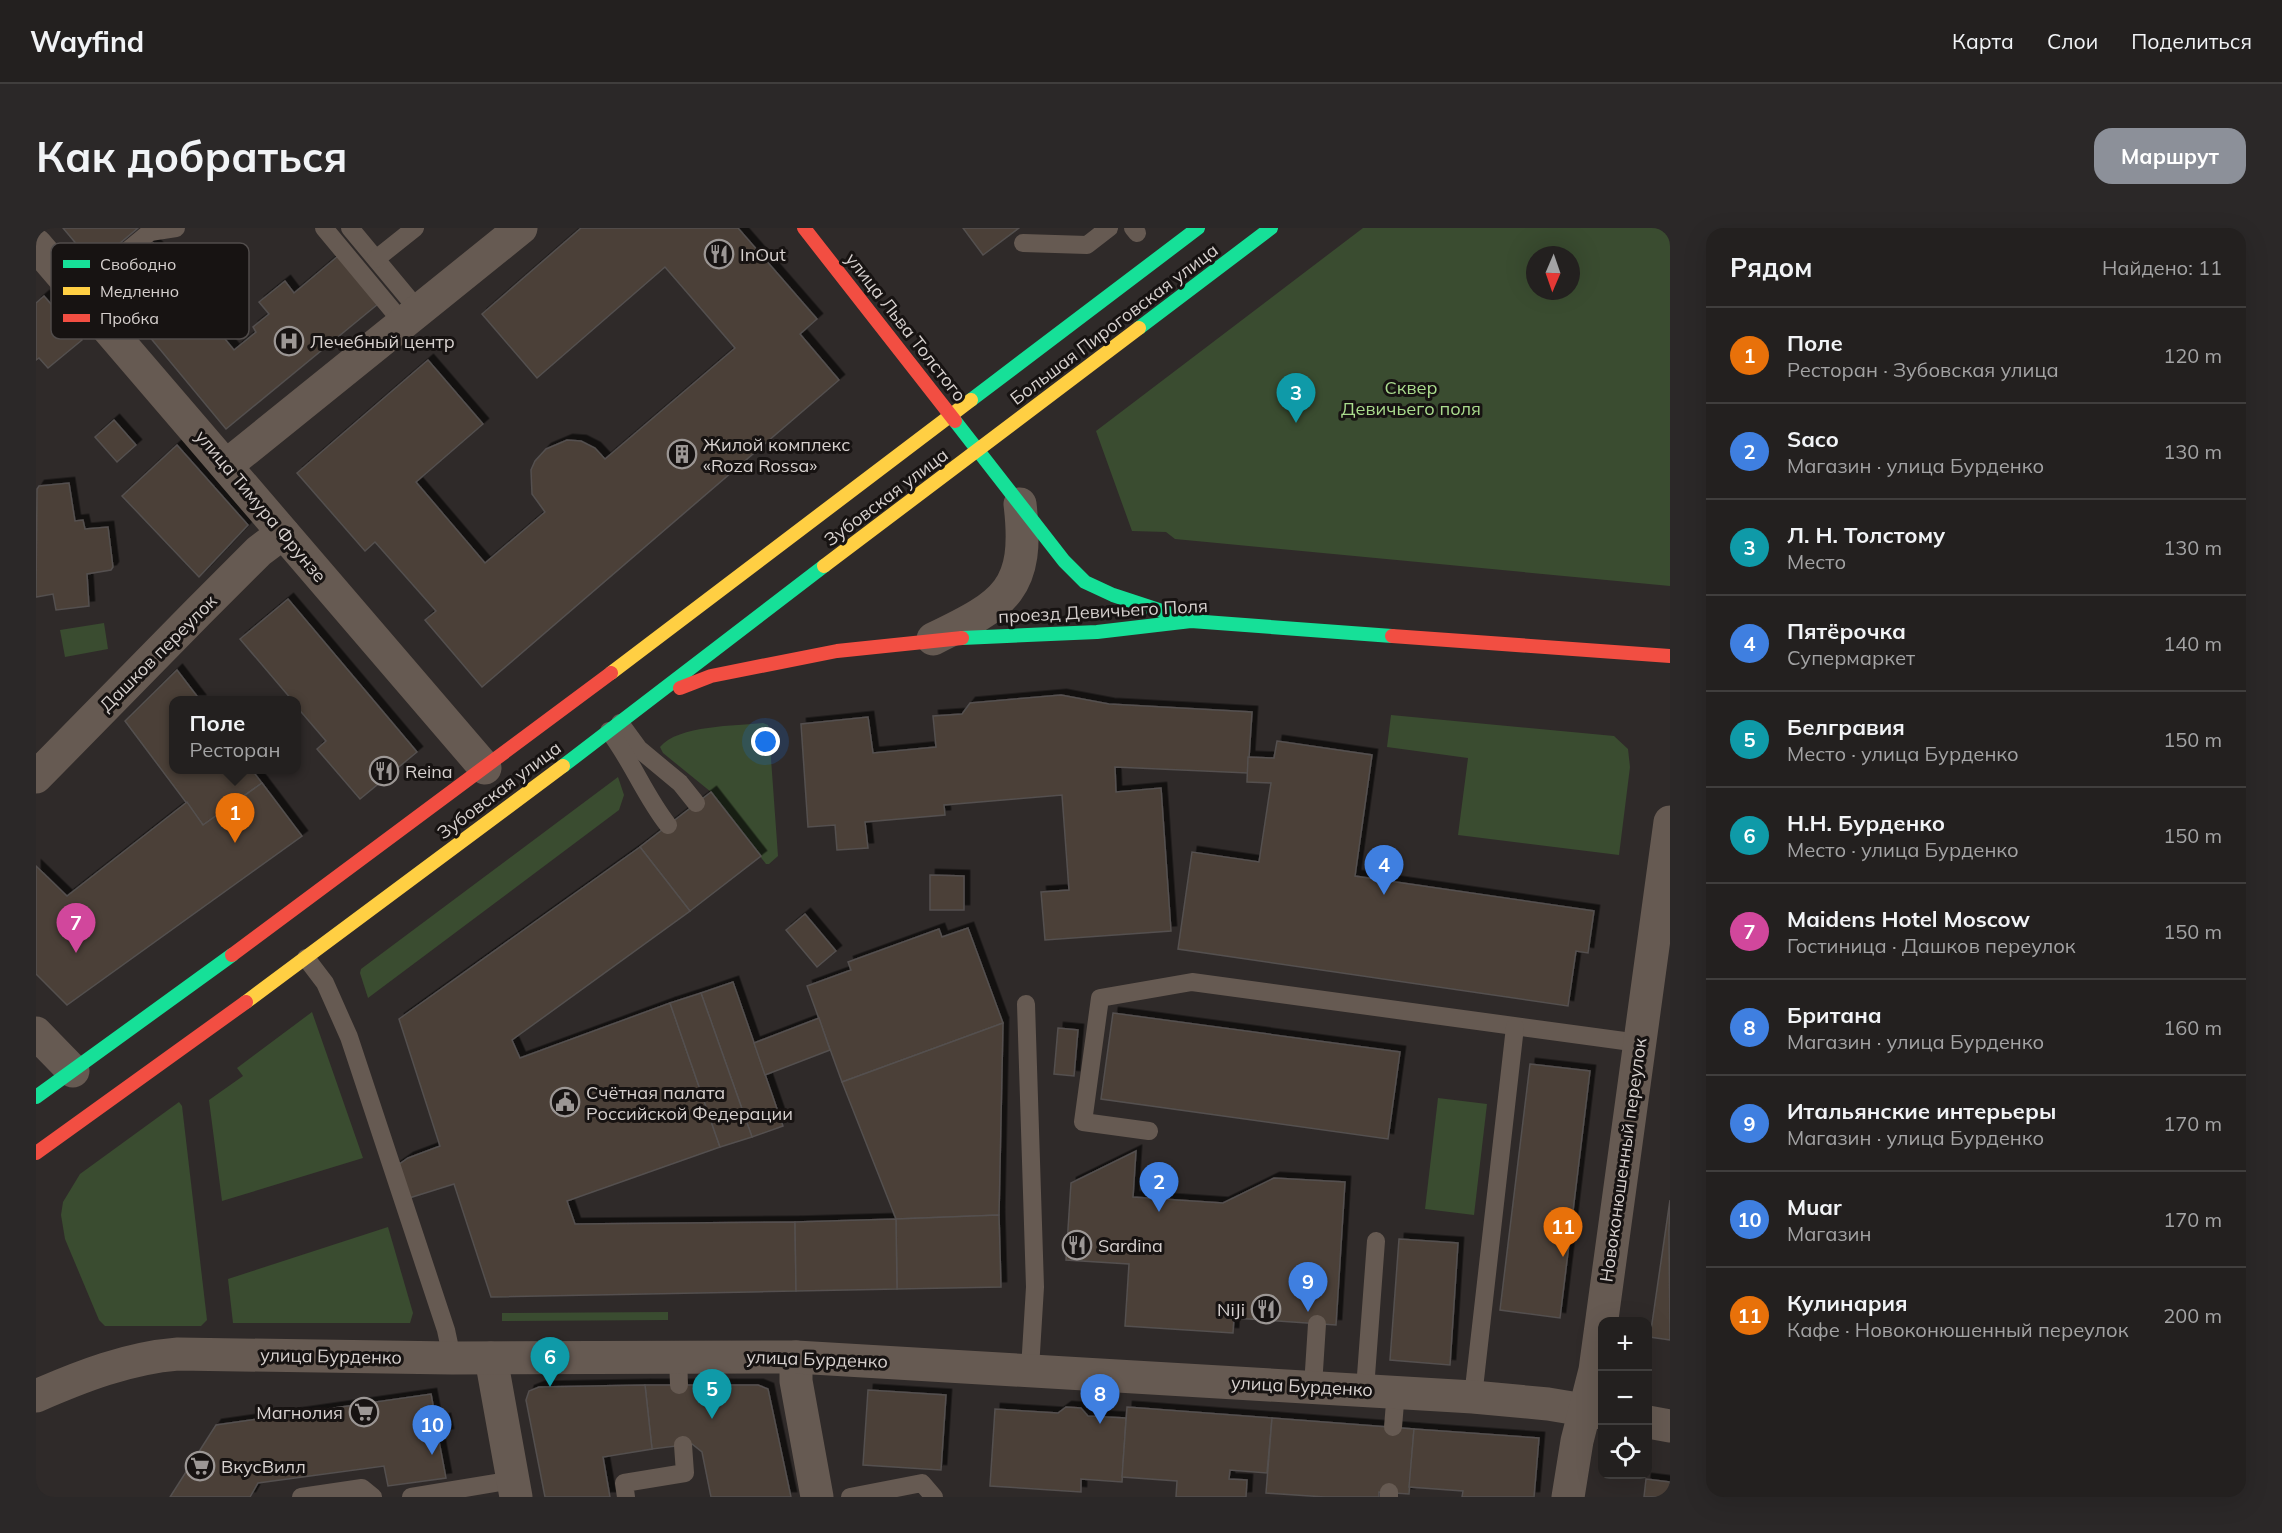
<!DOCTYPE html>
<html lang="ru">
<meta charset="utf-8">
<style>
body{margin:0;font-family:Mulish,sans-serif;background:#2b2828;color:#f1f3f6}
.controls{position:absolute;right:18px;bottom:18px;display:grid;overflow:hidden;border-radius:12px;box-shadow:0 6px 24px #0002}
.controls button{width:54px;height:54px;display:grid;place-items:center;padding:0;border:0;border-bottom:2px solid #403e3d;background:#23201f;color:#f1f3f6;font:30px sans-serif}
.compass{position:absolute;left:1490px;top:18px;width:54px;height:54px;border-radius:50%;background:#23201f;box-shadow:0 6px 24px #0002;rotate:182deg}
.you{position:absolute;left:730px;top:514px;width:21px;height:21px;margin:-15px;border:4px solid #fff;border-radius:50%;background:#1a73e8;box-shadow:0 0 0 9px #1a73e833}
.badge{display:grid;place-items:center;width:39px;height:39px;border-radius:50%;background:#8c9099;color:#fff;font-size:20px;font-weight:700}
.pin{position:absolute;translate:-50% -50px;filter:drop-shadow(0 2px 3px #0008)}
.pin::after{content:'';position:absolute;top:32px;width:21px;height:18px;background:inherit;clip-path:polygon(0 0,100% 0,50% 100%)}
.popup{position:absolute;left:133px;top:468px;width:132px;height:78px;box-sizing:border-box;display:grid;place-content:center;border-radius:12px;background:#23201f;filter:drop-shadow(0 2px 4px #0005);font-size:20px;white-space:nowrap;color:#a3a3a4}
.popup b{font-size:22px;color:#f1f3f6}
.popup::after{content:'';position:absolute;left:50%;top:100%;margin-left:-12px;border:12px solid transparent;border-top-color:#23201f}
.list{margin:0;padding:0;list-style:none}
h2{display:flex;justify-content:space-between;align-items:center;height:78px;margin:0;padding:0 24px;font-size:26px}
h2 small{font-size:20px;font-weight:400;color:#a3a3a4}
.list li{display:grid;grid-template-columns:39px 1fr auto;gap:18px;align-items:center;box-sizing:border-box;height:96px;padding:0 24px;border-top:2px solid #403e3d}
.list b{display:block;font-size:22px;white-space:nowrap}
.list p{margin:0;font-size:20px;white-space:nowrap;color:#a3a3a4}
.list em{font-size:20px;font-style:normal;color:#a3a3a4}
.icon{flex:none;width:33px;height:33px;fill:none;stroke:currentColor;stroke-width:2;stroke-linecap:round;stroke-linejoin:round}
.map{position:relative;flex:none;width:1634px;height:1269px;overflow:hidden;border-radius:18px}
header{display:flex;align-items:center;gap:36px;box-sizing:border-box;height:84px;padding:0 30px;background:#23201f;border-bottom:2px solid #403e3d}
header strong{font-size:28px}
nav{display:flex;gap:33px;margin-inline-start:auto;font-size:21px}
.intro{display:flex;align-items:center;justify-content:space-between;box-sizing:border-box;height:144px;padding:0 36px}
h1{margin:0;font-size:42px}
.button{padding:15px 27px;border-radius:18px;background:#8c9099;color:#fff;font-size:21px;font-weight:700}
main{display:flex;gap:36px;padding:0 36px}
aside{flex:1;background:#23201f;border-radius:18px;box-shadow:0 6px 24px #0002}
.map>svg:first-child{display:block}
</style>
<header>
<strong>Wayfind</strong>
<nav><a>Карта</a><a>Слои</a><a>Поделиться</a></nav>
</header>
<div class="intro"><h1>Как добраться</h1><a class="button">Маршрут</a></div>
<main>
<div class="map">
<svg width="1634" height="1269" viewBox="0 0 1634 1269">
<defs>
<filter id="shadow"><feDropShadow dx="5.5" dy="-5.5" stdDeviation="0" flood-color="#0009"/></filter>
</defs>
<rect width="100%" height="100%" fill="#2f2a29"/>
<g fill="#3a4c30" fill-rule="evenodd">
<path d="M1327 0H1634V358L1139 311 1130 304 1096 303 1060 203ZM1499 27H1535V63H1499Z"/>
<polygon points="68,395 72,421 29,429 24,402"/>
<polygon points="1355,487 1578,508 1592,521 1594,539 1583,627 1422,607 1432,530 1351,519"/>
<path d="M727 495 732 497 733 503 742 628 733 636H730L675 564 627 525 624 519C642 497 700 498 727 495Z"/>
<polygon points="582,549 588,567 583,582 332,770 324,745 325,741"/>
<polygon points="276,784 327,930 186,973 173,872 207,848 201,840"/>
<polygon points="1402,870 1451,876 1438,987 1389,981"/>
<polygon points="143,874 146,878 171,1092 165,1098 69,1098 63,1092 29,1011 25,987 27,974 44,946"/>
<polygon points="352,999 377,1085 374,1095 197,1095 192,1051"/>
<polygon points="632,1084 632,1092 466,1093 466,1085"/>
</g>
<g fill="#4b4037" stroke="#54504f" stroke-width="1.5" filter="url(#shadow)">
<polygon points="27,0 102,0 58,37"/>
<polygon points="545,0 702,0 781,91 764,106 803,152 446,459 389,392 400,383 339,314 329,323 261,245 392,132 447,196 380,254 449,335 509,284 496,266 495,242 499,233 510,221 531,212 545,213 559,220 569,231 699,120 629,39 501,150 446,86"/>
<polygon points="927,0 983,0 947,27"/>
<polygon points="117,15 139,41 135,45 198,122 220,104 217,99 233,86 223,74 249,53 258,65 302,28 342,76 190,201 69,55"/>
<polygon points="8,68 46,112 12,140 3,130 0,132 0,75"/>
<polygon points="78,192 100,217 81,234 59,209"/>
<polygon points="141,217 212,297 163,349 86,268"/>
<polygon points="33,255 39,293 47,292 49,301 72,299 77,339 75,342 51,346 53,378 20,382 17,366 0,369 1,261 3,258"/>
<polygon points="252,371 381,524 324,571 281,521 290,513 260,478 260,472 256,472 204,411"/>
<polygon points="141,442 164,472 138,472 138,542 216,542 226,555 167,597 89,493"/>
<polygon points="1025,467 1073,476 1216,484 1212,545 1079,539 1080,564 1125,560 1135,703 1009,712 1005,664 1033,662 1026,567 908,577 909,587 829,594 832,620 801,622 799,597 772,599 765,496 832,489 837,525 900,519 897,488 926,486 934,475"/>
<polygon points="1241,513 1336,527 1319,648 1558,683 1552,725 1540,723 1532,778 1142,721 1156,624 1223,634 1235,555 1211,554 1212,529 1238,530"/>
<polygon points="226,555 266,608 31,777 0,746 0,638 31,668 151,574 167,597"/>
<polygon points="675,564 725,628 654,683 604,619"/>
<polygon points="604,619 654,683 476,812 484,830 634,775 684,919 531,973 539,996 759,994 760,1063 455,1069 418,956 370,971 359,939 372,930 404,918 363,791"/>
<polygon points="894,647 928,648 928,682 894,682"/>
<polygon points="769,686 800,723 781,739 750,702"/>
<polygon points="932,700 967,795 806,854 771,758 815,742 812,734 903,701 906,709"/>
<polygon points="697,754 747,898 716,909 665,765"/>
<polygon points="665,765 716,909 684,919 634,775"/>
<polygon points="1077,785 1364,824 1352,911 1065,871"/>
<polygon points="783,790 794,822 729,847 718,815"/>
<polygon points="967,795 963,987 860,991 806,854"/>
<polygon points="1022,800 1042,802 1038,848 1018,846"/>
<polygon points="1494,836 1554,843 1524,1090 1464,1082"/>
<polygon points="1100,923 1097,969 1187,975 1238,950 1309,954 1300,1097 1198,1090 1197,1105 1089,1098 1093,1036 1030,1032 1035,955"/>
<polygon points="1634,972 1633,1003 1634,1112 1614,1109"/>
<polygon points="963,987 965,1059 861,1061 860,991"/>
<polygon points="860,991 861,1061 760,1063 759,994"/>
<polygon points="1363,1011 1422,1015 1414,1137 1354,1132"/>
<polygon points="609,1157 722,1157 732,1161 755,1269 675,1269 666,1224 656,1216 616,1221"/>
<polygon points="609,1157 616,1221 567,1229 574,1269 509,1269 490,1172 493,1163 503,1159"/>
<polygon points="832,1162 910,1167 905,1242 827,1237"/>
<polygon points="395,1166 400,1193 409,1191 412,1206 402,1208 410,1250 352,1258 348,1238 222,1255 214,1269 134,1269 180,1197"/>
<polygon points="1030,1179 1045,1180 1052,1188 1090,1190 1086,1254 1045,1251 1045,1264 954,1258 959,1181 1022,1185"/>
<polygon points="1091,1179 1236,1190 1231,1245 1194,1242 1193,1251 1211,1252 1210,1269 1140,1269 1141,1253 1086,1249"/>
<polygon points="1236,1190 1378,1201 1373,1266 1343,1264 1343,1269 1289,1269 1230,1265"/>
<polygon points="1378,1201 1503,1210 1498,1269 1426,1269 1427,1263 1373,1259"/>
<polygon points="1610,1251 1634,1254 1634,1269 1608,1269"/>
</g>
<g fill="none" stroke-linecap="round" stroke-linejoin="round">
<g stroke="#665a52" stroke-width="18">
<polyline points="288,0 367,95"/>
<polyline points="314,0 383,83"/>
<polyline points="1097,0 1101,5"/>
<polyline points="987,15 1051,17 1073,0"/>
<polyline points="340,31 379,0"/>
<polyline points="40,65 114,4 140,0"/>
<polyline points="584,495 603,521 644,555 660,575"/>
<path d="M573 503C596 533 609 568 632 597"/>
<polyline points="270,730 289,755 313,809 410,1102 416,1130"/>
<polyline points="990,776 999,1059 994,1141"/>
<polyline points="1113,903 1047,894 1064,770 1156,754 1603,815"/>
<polyline points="642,1128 643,1157"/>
<polyline points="1277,1158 1281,1096"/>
<polyline points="1329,1161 1340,1013"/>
<polyline points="1437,1169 1479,799"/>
<polyline points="1357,1199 1360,1163"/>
<polyline points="265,1269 326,1260 337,1269"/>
<polyline points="375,1269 477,1252"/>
<polyline points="590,1269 588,1255 649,1245 647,1217"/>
<polyline points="814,1269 886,1255 898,1269"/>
<polyline points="1353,1269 1353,1264"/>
</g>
<g stroke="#665a52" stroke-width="33">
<polyline points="0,17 449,540"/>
<polyline points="191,237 485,0"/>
<path d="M897 411C970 376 994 361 984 276"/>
<polyline points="0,549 161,385 223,323 247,305"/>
<polyline points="0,805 37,843"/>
<polyline points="760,1129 760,1153 781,1269"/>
<polyline points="455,1130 480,1269"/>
<path d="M0 1168C46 1148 92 1130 142 1126L416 1130 760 1129 1437 1169 1512 1176 1566 1185"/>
<polyline points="1612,1194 1634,1198"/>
<polyline points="1532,1269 1541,1213 1559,1142 1634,594"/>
</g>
<g stroke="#16e098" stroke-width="14">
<polyline points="1103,100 1235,0"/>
<polyline points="935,172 1162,0"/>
<polyline points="919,193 1028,333 1049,354 1077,367 1147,390"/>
<polyline points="926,410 1061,404 1155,393 1356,408"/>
<polyline points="527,538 788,338"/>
<polyline points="0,869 196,727"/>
</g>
<g stroke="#ffcf43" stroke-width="14">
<polyline points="788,338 1103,100"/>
<polyline points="575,445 935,172"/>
<polyline points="210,774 527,538"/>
</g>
<g stroke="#f24e42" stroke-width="14">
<polyline points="768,0 919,193"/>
<polyline points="1356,408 1634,428"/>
<polyline points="644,460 675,448 801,423 926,410"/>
<polyline points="196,727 575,445"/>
<polyline points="0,925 210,774"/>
</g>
</g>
<defs>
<g id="restaurant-ring" transform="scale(1.5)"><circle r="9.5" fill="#171312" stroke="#9c9795" stroke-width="1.5"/><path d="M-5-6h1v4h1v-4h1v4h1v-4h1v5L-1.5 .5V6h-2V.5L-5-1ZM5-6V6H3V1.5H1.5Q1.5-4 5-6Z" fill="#9c9795"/></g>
<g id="hospital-ring" transform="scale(1.5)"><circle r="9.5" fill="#171312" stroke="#9c9795" stroke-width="1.5"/><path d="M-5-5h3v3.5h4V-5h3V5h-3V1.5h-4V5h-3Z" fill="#9c9795"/></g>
<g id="building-ring" transform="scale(1.5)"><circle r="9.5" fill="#171312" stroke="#9c9795" stroke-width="1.5"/><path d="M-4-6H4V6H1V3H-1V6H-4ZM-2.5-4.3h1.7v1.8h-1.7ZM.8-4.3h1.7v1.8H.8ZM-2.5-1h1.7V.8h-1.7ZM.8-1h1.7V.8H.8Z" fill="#9c9795"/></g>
<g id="civic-ring" transform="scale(1.5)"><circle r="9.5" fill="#171312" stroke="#9c9795" stroke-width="1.5"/><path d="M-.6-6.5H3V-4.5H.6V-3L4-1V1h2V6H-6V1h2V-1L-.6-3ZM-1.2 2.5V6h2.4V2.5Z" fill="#9c9795"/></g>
<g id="supermarket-ring" transform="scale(1.5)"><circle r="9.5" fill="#171312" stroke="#9c9795" stroke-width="1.5"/><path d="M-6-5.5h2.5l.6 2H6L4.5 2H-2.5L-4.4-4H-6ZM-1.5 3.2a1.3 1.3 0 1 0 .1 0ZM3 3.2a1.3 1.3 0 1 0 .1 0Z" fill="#9c9795"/></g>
</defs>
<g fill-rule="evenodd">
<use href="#restaurant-ring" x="683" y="26"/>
<use href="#hospital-ring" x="253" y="113"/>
<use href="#building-ring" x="646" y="226"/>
<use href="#restaurant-ring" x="348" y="543"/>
<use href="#civic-ring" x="529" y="874"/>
<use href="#restaurant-ring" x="1041" y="1017"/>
<use href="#restaurant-ring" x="1230" y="1081"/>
<use href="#supermarket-ring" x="328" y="1184"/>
<use href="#supermarket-ring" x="164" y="1238"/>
</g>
<g text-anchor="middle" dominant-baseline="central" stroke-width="6" stroke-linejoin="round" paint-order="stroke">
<g font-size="18" fill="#d7d1cf" stroke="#171312" text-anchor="start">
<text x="704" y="26">InOut</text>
<text x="274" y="113">Лечебный центр</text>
<text x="667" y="216">Жилой комплекс<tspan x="667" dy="21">«Roza Rossa»</tspan></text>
<text x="369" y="543">Reina</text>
<text x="550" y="864">Счётная палата<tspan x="550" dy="21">Российской Федерации</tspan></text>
<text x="1062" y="1017">Sardina</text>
<text x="1209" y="1081" text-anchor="end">NiJi</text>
<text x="307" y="1184" text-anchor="end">Магнолия</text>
<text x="185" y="1238">ВкусВилл</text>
</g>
<g font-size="18" fill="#d7d1cf" stroke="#171312">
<text transform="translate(1078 96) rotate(-37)">Большая Пироговская улица</text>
<text transform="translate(870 99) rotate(52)">улица Льва Толстого</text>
<text transform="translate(850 269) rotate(-37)">Зубовская улица</text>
<text transform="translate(225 278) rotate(50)">улица Тимура Фрунзе</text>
<text transform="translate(1067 383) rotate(-3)">проезд Девичьего Поля</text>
<text transform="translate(122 425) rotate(-45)">Дашков переулок</text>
<text transform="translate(463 562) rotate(-37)">Зубовская улица</text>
<text transform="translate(1587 932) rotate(-82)">Новоконюшенный переулок</text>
<text transform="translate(295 1128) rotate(1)">улица Бурденко</text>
<text transform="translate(781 1131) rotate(2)">улица Бурденко</text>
<text transform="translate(1266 1158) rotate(3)">улица Бурденко</text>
</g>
<g font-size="18" fill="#aadc8e" stroke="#171312">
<text x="1375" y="159">Сквер<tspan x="1375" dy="21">Девичьего поля</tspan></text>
</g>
</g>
<rect x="15" y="15" width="198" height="96" rx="9" fill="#171312" stroke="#514c4b" stroke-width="1.5"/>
<rect x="27" y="32" width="27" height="8" fill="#16e098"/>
<rect x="27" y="59" width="27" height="8" fill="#ffcf43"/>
<rect x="27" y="86" width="27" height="8" fill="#f24e42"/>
<g font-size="16" fill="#d7d1cf">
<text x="64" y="42">Свободно</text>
<text x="64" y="69">Медленно</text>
<text x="64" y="96">Пробка</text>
</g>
</svg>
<div class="controls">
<button>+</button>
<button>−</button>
<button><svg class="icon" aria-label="locate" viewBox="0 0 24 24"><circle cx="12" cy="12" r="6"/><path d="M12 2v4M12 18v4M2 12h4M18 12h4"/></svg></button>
</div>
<svg class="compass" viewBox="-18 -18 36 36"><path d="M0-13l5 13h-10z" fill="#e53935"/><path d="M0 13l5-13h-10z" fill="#a3a3a4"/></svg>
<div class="you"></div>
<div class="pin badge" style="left:199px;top:615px;background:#e8710a">1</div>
<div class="popup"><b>Поле</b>Ресторан</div>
<div class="pin badge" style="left:1123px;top:984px;background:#3f7fe0">2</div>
<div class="pin badge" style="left:1260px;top:195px;background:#0f9aa8">3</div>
<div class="pin badge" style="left:1348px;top:667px;background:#3f7fe0">4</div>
<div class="pin badge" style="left:676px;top:1191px;background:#0f9aa8">5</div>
<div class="pin badge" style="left:514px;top:1159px;background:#0f9aa8">6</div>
<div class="pin badge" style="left:40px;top:725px;background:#d1479c">7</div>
<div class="pin badge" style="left:1064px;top:1196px;background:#3f7fe0">8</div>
<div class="pin badge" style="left:1272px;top:1084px;background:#3f7fe0">9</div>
<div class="pin badge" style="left:396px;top:1227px;background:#3f7fe0">10</div>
<div class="pin badge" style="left:1527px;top:1029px;background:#e8710a">11</div>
</div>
<aside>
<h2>Рядом<small>Найдено: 11</small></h2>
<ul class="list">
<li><span class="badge" style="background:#e8710a">1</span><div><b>Поле</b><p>Ресторан · Зубовская улица</p></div><em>120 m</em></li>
<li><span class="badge" style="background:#3f7fe0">2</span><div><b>Saco</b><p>Магазин · улица Бурденко</p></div><em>130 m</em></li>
<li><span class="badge" style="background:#0f9aa8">3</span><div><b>Л. Н. Толстому</b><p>Место</p></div><em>130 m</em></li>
<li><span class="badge" style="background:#3f7fe0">4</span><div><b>Пятёрочка</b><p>Супермаркет</p></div><em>140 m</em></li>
<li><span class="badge" style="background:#0f9aa8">5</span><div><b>Белгравия</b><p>Место · улица Бурденко</p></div><em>150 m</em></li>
<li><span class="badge" style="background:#0f9aa8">6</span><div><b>Н.Н. Бурденко</b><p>Место · улица Бурденко</p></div><em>150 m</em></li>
<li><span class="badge" style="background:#d1479c">7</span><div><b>Maidens Hotel Moscow</b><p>Гостиница · Дашков переулок</p></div><em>150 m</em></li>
<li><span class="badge" style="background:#3f7fe0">8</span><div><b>Британа</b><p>Магазин · улица Бурденко</p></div><em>160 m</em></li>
<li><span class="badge" style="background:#3f7fe0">9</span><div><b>Итальянские интерьеры</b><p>Магазин · улица Бурденко</p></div><em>170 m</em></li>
<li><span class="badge" style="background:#3f7fe0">10</span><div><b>Muar</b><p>Магазин</p></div><em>170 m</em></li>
<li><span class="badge" style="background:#e8710a">11</span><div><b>Кулинария</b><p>Кафе · Новоконюшенный переулок</p></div><em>200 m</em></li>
</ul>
</aside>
</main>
